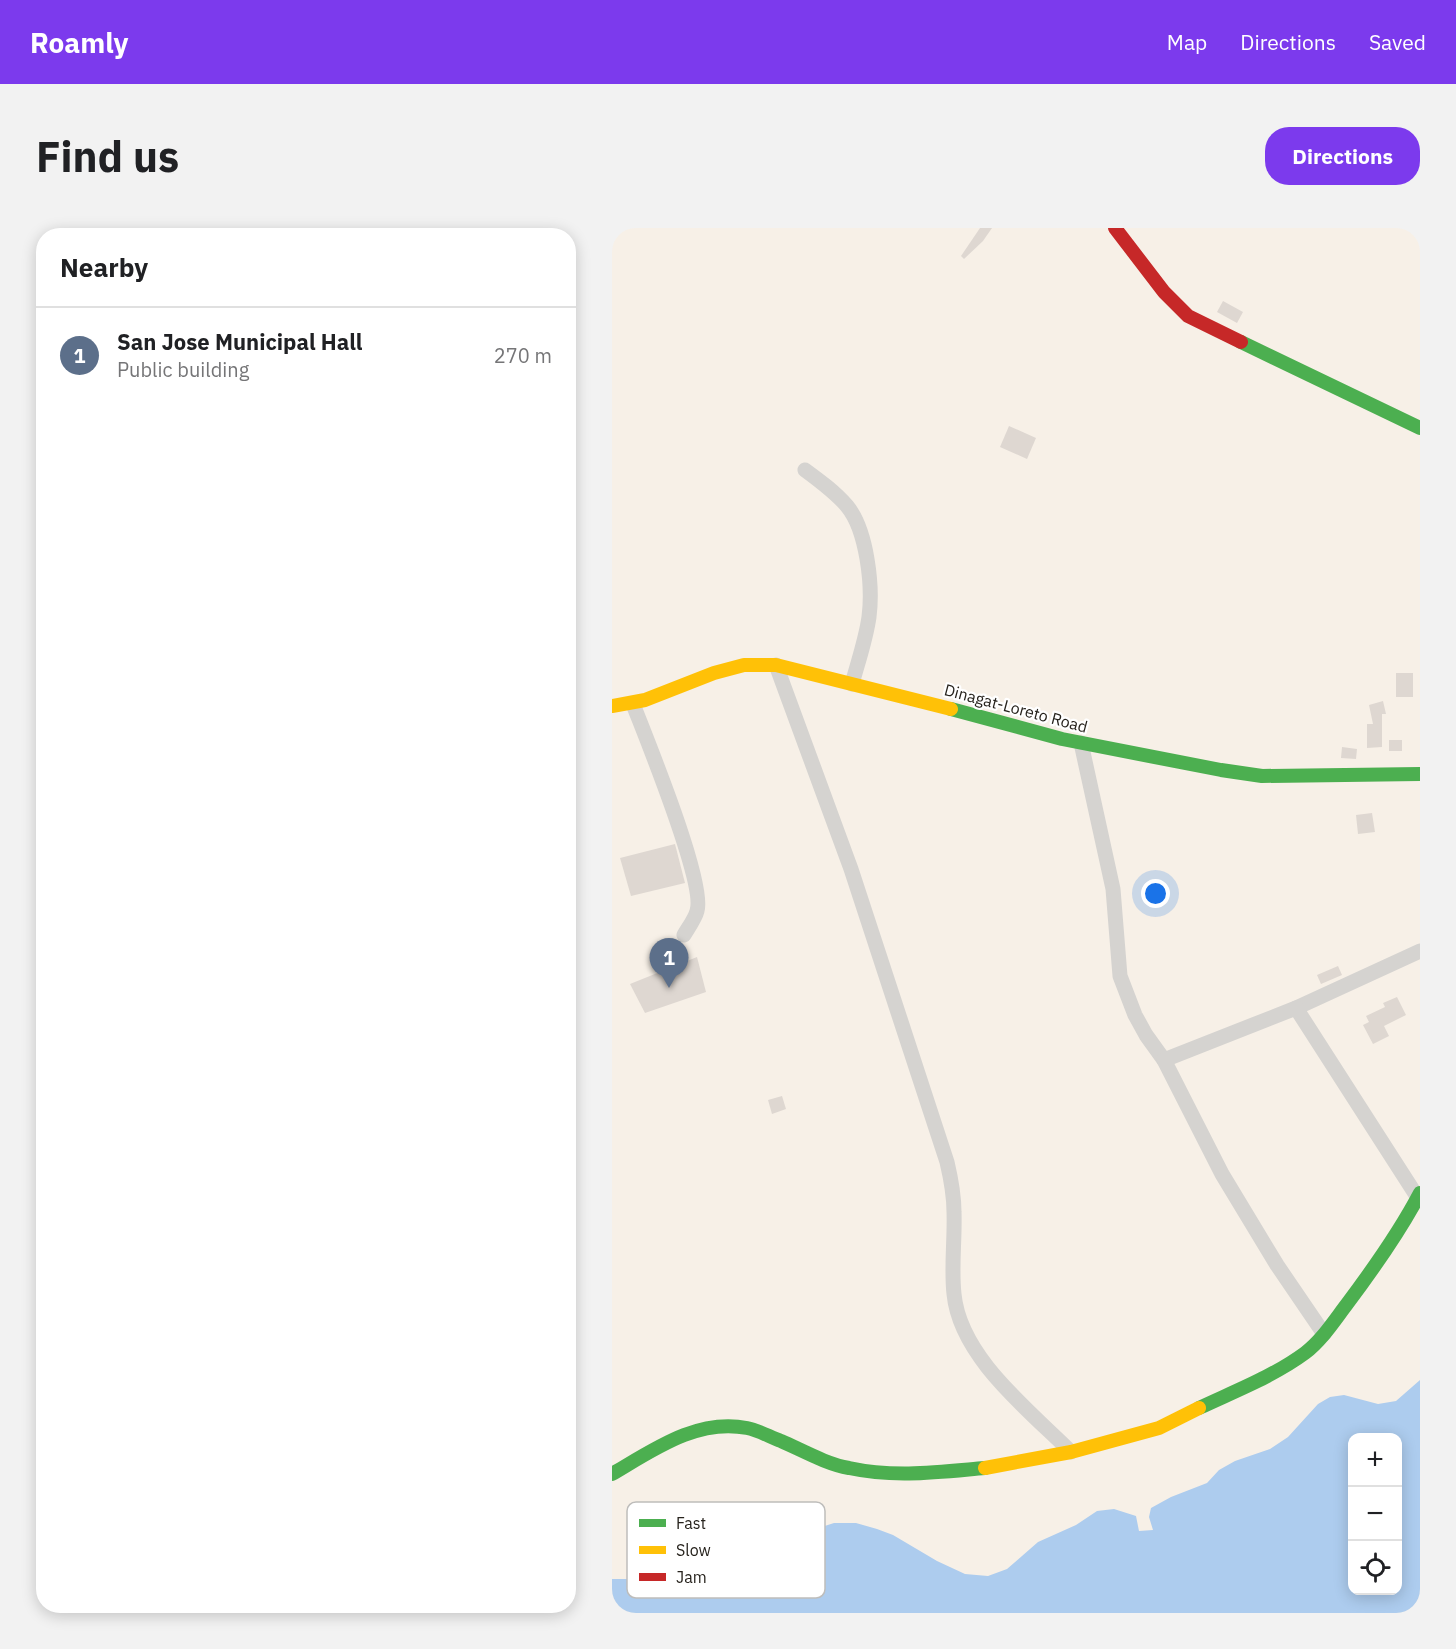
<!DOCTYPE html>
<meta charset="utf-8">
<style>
body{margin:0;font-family:"IBM Plex Sans",sans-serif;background:#f2f2f2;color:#202124}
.controls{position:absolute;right:18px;bottom:18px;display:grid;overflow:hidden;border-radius:12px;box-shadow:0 3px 15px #0003}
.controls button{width:54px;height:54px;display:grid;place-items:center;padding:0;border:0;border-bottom:2px solid #e0e0e0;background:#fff;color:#202124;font:30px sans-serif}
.you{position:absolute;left:544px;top:666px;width:21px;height:21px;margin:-15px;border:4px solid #fff;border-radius:50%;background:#1a73e8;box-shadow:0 0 0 9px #1a73e833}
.badge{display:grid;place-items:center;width:39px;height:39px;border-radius:50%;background:#7c3aed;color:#fff;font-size:20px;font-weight:700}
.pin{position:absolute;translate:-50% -50px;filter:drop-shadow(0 2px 3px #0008)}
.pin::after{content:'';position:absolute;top:32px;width:21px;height:18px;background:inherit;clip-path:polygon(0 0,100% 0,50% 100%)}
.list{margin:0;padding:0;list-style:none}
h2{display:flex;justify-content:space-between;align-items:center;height:78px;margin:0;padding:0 24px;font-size:26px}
h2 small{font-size:20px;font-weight:400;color:#757577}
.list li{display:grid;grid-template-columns:39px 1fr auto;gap:18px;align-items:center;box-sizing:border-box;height:96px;padding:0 24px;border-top:2px solid #e0e0e0}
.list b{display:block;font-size:22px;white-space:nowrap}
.list p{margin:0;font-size:20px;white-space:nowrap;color:#757577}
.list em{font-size:20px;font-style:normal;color:#757577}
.icon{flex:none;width:33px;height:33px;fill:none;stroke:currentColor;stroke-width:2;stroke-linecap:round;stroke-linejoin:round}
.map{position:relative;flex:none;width:808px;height:1385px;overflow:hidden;border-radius:24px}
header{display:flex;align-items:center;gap:36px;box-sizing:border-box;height:84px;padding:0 30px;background:#7c3aed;color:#fff}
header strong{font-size:28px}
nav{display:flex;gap:33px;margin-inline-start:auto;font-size:21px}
.intro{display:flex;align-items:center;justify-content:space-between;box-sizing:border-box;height:144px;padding:0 36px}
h1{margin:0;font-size:42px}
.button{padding:15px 27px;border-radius:24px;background:#7c3aed;color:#fff;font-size:21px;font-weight:700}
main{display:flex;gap:36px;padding:0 36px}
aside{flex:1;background:#fff;border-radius:24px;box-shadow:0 3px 15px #0003}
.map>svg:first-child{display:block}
</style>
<header>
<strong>Roamly</strong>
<nav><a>Map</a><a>Directions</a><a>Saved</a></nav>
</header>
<div class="intro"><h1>Find us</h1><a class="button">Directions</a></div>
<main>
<aside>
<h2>Nearby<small></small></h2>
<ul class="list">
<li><span class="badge" style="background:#5c6f8a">1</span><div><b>San Jose Municipal Hall</b><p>Public building</p></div><em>270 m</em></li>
</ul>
</aside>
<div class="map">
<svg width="808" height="1385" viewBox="0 0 808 1385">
<rect width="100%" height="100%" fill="#f7f0e7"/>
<path fill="#adccee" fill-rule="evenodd" d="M808 1152V1385H0V1351H24L49 1345 60 1340 72 1331 89 1326 105 1316 147 1302 191 1305 222 1295H244L265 1301 281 1307 325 1333 353 1346 376 1348 395 1341 426 1314 464 1297 485 1283 502 1281 524 1288 527 1303 541 1302 537 1289 539 1280 559 1269 595 1255 607 1242 623 1233 658 1221 676 1209 706 1176 718 1169 732 1167 766 1176 784 1173ZM740 1210H786V1362H740Z"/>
<g fill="#ded7d1">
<polygon points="368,0 380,0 371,13 352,31 349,28"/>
<polygon points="611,73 631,84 625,95 605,84"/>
<polygon points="397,198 424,210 415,231 388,219"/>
<rect x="784" y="445" width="17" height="24"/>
<polygon points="771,473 774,486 770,486 770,519 755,520 755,496 761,496 757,477"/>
<rect x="777" y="512" width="13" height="11"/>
<polygon points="730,519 745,521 744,531 729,530"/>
<polygon points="760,585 763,604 746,606 744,587"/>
<polygon points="63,616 73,655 19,668 8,630"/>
<polygon points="85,729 94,764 33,785 18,756"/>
<polygon points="726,738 730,747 709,756 705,747"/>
<polygon points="785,769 794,787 772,798 777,808 761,816 751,797 757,794 754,788 773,779 771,775"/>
<polygon points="170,868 174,881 160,886 156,872"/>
</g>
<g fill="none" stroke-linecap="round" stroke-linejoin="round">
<g stroke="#d5d3d0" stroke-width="15">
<path d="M193 242C208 253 223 264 235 278 255 302 261 358 257 389 254 411 246 434 240 456"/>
<path d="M164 437 239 641 335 934C339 951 342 967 342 984 343 1011 339 1039 342 1066 348 1129 417 1182 459 1224"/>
<path d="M21 476C34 510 94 655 85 683 83 691 76 700 72 707"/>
<polyline points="469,515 501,661 508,748 523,787 534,807 552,832"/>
<polyline points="684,780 808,723"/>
<polyline points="712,1106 665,1037 610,946 552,832 684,780 806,970"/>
</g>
<g stroke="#4caf50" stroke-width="14">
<polyline points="629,114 808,200"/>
<polyline points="339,481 450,511 609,542 650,548 808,546"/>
<path d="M587 1180C623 1163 662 1148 693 1125 710 1112 722 1093 735 1076 762 1040 787 1005 808 965"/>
<path d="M0 1246C41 1222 85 1190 135 1200 146 1202 158 1209 169 1213 190 1222 214 1236 237 1240 283 1250 327 1244 373 1240"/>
</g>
<g stroke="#ffc107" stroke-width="14">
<polyline points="0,478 33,472 102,445 132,437 164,437 339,481"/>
<polyline points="373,1240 459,1224 547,1200 587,1180"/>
</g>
<polyline stroke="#c62828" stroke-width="14" points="503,0 552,64 576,88 629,114"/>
</g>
<g text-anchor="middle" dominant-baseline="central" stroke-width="4.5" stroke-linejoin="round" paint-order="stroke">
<g font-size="16" fill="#26221c" stroke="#fff">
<text transform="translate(404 480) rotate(15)">Dinagat-Loreto Road</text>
</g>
</g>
<rect x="15" y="1274" width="198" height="96" rx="9" fill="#fff" stroke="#bebdbb" stroke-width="1.5"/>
<rect x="27" y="1291" width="27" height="8" fill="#4caf50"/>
<rect x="27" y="1318" width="27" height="8" fill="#ffc107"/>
<rect x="27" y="1345" width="27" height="8" fill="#c62828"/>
<g font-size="16" fill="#26221c">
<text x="64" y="1301">Fast</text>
<text x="64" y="1328">Slow</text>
<text x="64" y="1355">Jam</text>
</g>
</svg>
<div class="controls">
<button>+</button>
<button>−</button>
<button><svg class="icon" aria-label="locate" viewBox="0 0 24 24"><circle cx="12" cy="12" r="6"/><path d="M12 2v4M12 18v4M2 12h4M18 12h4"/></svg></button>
</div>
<div class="you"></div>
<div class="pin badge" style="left:57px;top:760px;background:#5c6f8a">1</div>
</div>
</main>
